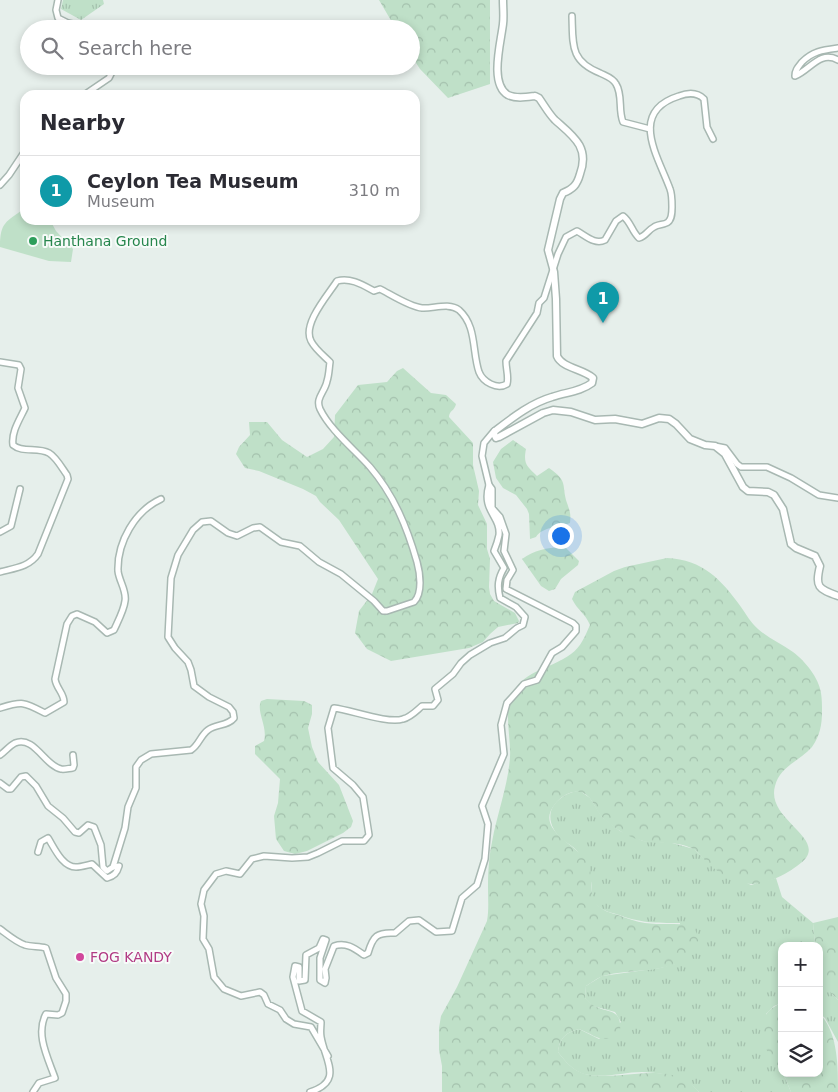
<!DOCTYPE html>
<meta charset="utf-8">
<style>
body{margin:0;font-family:"DejaVu Sans",sans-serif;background:#f7f7f7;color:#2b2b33}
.controls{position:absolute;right:15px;bottom:15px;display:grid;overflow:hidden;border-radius:10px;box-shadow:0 2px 8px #0003}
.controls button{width:45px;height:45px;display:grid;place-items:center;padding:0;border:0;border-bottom:1px solid #e1e1e2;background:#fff;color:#2b2b33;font:25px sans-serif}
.you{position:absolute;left:560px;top:535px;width:18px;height:18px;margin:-12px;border:4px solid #fff;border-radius:50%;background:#1a73e8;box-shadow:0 0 0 8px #1a73e833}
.badge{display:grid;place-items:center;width:32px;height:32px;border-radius:50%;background:#855347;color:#fff;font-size:16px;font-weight:700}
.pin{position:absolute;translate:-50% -41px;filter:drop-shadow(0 1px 2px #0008)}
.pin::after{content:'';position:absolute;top:26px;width:18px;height:15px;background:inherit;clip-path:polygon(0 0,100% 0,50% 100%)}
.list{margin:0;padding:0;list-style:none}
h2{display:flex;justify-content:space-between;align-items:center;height:65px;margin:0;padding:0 20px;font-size:21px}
h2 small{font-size:16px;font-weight:400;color:#7c7c81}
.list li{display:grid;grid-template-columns:32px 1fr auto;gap:15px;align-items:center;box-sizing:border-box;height:70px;padding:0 20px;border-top:1px solid #e1e1e2}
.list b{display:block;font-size:19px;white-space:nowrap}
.list p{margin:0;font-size:16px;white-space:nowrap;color:#7c7c81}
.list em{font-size:16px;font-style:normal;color:#7c7c81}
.icon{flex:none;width:28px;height:28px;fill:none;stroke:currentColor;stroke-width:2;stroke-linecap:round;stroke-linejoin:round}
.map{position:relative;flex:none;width:838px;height:1092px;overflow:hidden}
.search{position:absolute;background:#fff;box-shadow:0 2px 8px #0003;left:20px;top:20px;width:400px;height:55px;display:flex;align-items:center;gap:12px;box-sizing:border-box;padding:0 18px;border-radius:28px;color:#7c7c81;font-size:19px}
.panel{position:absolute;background:#fff;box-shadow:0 2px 8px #0003;left:20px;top:90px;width:400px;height:135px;border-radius:15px}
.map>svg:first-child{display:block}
</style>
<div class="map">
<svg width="838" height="1092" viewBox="0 0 838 1092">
<defs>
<pattern id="grass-tufts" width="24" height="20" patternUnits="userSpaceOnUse" patternTransform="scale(1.25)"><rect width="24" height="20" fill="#bfe0c8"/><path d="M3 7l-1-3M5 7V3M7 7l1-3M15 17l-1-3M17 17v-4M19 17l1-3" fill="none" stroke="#a4c1ad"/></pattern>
<pattern id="forest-crowns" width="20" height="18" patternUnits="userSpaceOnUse" patternTransform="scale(1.25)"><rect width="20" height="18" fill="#bfe0c8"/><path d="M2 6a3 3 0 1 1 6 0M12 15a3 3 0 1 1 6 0" fill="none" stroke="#a4c1ad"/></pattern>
</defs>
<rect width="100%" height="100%" fill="#e6efeb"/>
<g fill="url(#grass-tufts)">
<polygon points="63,0 103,0 104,4 81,20 61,9"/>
<path d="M580 791 590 798 602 817 620 831 643 841 672 843 694 849 711 865 751 885 776 878 782 897 813 923 838 917 813 923 815 946H782V1003L774 1006 766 1014 782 1073H783L791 1092H699C686 1076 662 1073 642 1072 623 1072 604 1079 584 1074 573 1071 565 1061 558 1052 560 1038 565 1033 579 1029L599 1039 621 1022 615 1012 593 1006 585 998 586 986 602 976 660 968 675 964 680 923C655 923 640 923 616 914 611 913 606 911 602 909 585 897 595 891 590 878 588 870 584 861 579 854 576 847 567 844 562 839 552 831 546 816 554 805 561 796 569 792 580 791Z"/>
<polygon points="819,970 833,995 838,1000 838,1042 825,1018 819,1013"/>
</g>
<g fill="url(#forest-crowns)">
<polygon points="379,0 490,0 490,84 448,98 420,69 411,55 411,29 396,29"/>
<path d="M403 368 431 393 446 395 456 404C455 410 449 411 449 417L473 443V465L479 491 478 505 487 524V549L490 559 489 587 490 594 494 601 515 613 519 621 518 623 498 627 490 634 483 642 469 648 391 661 367 649 355 633 359 611 372 594 378 579 339 520 320 502 316 496 303 489 259 471 245 468 236 454 239 447 250 435 249 422H267L282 440 307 457 323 449 334 437 335 415 358 385 387 382 397 371Z"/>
<path d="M513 440 526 449C523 464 527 466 537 476L549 468C569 482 561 484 567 503 570 512 571 513 570 523 559 528 543 526 536 537L530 539 529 514 527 509 516 495 503 488 496 478 493 462 501 449Z"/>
<path d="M561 547H565L579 561 578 565 561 579 555 589 549 591 541 586 522 559C534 550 547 548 561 547Z"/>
<path d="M667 558C703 560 721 579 741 607 746 614 751 623 758 629 768 638 782 644 793 652 805 661 819 678 821 693 822 699 822 706 822 712 822 724 820 736 812 747 800 761 780 766 775 786 765 822 836 840 797 866 786 874 773 881 760 883 740 887 724 877 710 865 704 860 699 852 693 849 677 840 659 845 643 841 635 839 624 834 617 829 613 826 607 822 603 818 594 809 591 789 574 792 566 793 560 798 555 804 534 830 577 844 587 862 596 878 585 896 601 908 606 912 612 913 618 915 627 918 636 922 645 923 660 925 676 923 691 925 698 933 701 940 695 950 679 975 629 968 603 976 597 978 591 983 586 986L585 998C588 1000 591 1004 594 1006 611 1014 622 1008 620 1033 602 1045 597 1036 579 1029 565 1033 560 1038 558 1052 565 1061 573 1071 585 1074 621 1083 671 1057 699 1092H442V1066L439 1050V1028L441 1016 457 987 487 921C489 910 488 899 488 887 488 873 489 856 492 842 497 814 508 786 510 757 511 739 505 718 510 700 519 670 550 670 571 654 581 647 585 636 590 625 585 613 578 611 572 599L575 592 614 571 625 567Z"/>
<path d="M267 699 304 701 312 705V714L308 728 312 747 318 762 339 785 353 821 351 827 343 833 307 851 295 854 284 851 276 839 274 816 278 803 280 779 255 754V746L264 741C268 726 256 712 261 701Z"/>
<path d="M838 917V1000C820 983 819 969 819 946H815L813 923Z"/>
<path d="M782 1003V1071C770 1055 753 1038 764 1018 768 1010 774 1006 782 1003Z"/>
<path d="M819 1013C838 1032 838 1065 838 1092H791L783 1073H819Z"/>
</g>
<path fill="#bfe0c8" d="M25 208V220H50L56 231 73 249 71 262 49 261 0 247C0 222 6 222 25 208Z"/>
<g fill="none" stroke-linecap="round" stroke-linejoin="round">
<g stroke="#a8b8b2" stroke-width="8">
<g id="minor">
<polyline points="58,0 56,10 58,18 68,23 94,29"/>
<path d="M572 16C573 45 570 61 600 73 606 76 613 78 616 84 623 95 618 110 623 122L650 129"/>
<path d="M838 48C823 50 813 51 802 62 798 67 795 70 795 76 810 70 820 50 838 60"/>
<polyline points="84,95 109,78 115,66"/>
<polyline points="0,185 9,175 25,151"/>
<path d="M0 362 19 365 21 369 18 388 25 408C20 419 11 432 13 445 22 453 38 447 49 453 56 457 62 468 67 475L68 479 38 554C29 567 15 568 0 572"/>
<polyline points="715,446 725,448 737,464 741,467 767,467 791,478 819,495 838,498"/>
<polyline points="489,485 482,456 484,443 494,431"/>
<polyline points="0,532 11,526 20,489"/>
<path d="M0 708C23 701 24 702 45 713L64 702C64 693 56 688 55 679L67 624 72 616 77 614 95 622 107 633 114 630C118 621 124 610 125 601 127 591 119 581 118 571 117 542 135 511 161 499"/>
<path d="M0 755C5 752 9 746 15 743 34 735 45 766 61 769 64 770 70 768 73 768L74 765 73 755"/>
<path d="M0 783 8 789H11L21 777 26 776 36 786 48 806 63 818 75 832 79 833 88 825 94 827 101 845 103 867 107 871 113 867 125 828 128 807 136 788V767L141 760 151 754 191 750C199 745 200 736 208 730 216 724 228 726 234 718L233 712 229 707 209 697 194 686 191 670 188 662 175 648 168 637 171 578 178 555 193 530 202 522 211 521 228 533 237 536 253 528 260 527 281 542 300 546 319 562 341 574 374 601 383 611H387L414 602C423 593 420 573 417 562 407 527 394 495 370 467 355 450 330 430 320 409 315 398 325 392 327 381 329 375 329 369 330 362 324 356 315 349 311 341 302 324 328 295 337 281 350 277 363 285 374 291L380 289C390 294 410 307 422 308 433 309 449 302 459 310 477 326 472 352 479 372 483 382 497 390 507 384 509 376 506 370 506 361L537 313 539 303 544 298 558 254 566 237 577 231C586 236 595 245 605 240L616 221 623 216C631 222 632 232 639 238 646 236 648 230 654 227 658 224 665 225 668 222 672 219 672 212 672 207 672 201 672 194 670 189 658 156 628 112 679 96 687 93 697 92 704 99L707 127 713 139"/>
<path d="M38 852 41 842 48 838C54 847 62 867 76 867 81 867 87 865 92 864L107 878C114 876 117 873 119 866L113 867"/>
<path d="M0 929C8 935 16 942 25 945 32 947 39 946 46 948L56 978 66 994V1001L62 1013 58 1015 46 1014C35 1034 48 1058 55 1078L39 1083 33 1092"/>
<path d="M310 1092C344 1081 325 1061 321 1037 320 1032 321 1027 321 1022L302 1011 293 977 295 966 299 967V981L305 980 306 955 319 948 323 939 326 940 320 958V980L325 983 326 978 325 969 334 946C346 942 354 948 364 955L368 953C373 936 377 932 395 933L409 921 419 920 436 932 452 931 462 898 477 885 485 859 488 824 482 806 504 754 501 725 507 703 524 684 537 680 552 653 562 647 576 631V626L573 623 506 589 507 580 513 570 504 551 506 534 500 517 492 508V489L489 485C481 511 501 516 499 535 498 540 496 546 494 551L504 568C498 578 497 586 500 598L516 607 525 617 523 625 517 628 505 638 490 643 470 655 461 663 453 674 435 689 438 700 433 706H422C416 711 411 717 403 719 388 724 351 710 334 708L328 728 333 768 353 785 363 797 369 835 364 841H342L318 853 308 857 292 858 264 856 252 859 240 874 226 871 216 874 204 890 201 904 204 916 203 939 209 949 214 977 224 989 241 996 260 992 264 995 268 1004 280 1010 286 1019 294 1024 311 1027 328 1056"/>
</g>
</g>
<g stroke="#a8b8b2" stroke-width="9">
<path id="tertiary" d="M503 0C503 8 504 16 503 24 501 42 489 84 508 95 516 99 527 97 535 96L539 98C544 105 549 114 555 120 573 136 590 147 580 174 577 185 573 189 563 193L560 199 548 250 554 272 556 299 557 356C562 368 583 369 593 378L592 383C580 392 566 392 552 397 531 403 512 418 495 431L494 434 496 438 499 437 543 413 553 410 571 412 595 420 615 419 642 424 659 418 669 419 676 424 690 439 705 445 715 446 725 454 743 487 748 491 768 492 774 495 783 509 791 544 796 548 815 556 820 566C815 587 818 589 838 596"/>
</g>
<use href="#minor" stroke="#fff" stroke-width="5"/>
<use href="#tertiary" stroke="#fff" stroke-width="6"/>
</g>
<circle fill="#2e9e5b" stroke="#f7fbf9" stroke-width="2" cx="33" cy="241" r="5"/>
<circle fill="#d1479c" stroke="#f7fbf9" stroke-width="2" cx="80" cy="957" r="5"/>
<g text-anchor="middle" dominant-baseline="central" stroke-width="4" stroke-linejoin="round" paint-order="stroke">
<g font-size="14" fill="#27864d" stroke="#f7fbf9" text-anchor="start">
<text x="43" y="241">Hanthana Ground</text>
</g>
<g font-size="14" fill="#b23c85" stroke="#f7fbf9" text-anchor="start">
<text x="90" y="957">FOG KANDY</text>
</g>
</g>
</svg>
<div class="controls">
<button>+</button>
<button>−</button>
<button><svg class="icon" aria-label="layers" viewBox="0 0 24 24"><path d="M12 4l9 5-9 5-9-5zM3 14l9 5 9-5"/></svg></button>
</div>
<div class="you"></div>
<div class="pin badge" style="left:603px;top:323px;background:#0f9aa8">1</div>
<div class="search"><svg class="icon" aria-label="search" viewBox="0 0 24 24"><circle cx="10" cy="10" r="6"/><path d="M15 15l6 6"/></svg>Search here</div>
<section class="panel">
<h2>Nearby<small></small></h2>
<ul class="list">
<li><span class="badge" style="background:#0f9aa8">1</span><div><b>Ceylon Tea Museum</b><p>Museum</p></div><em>310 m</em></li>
</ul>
</section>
</div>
